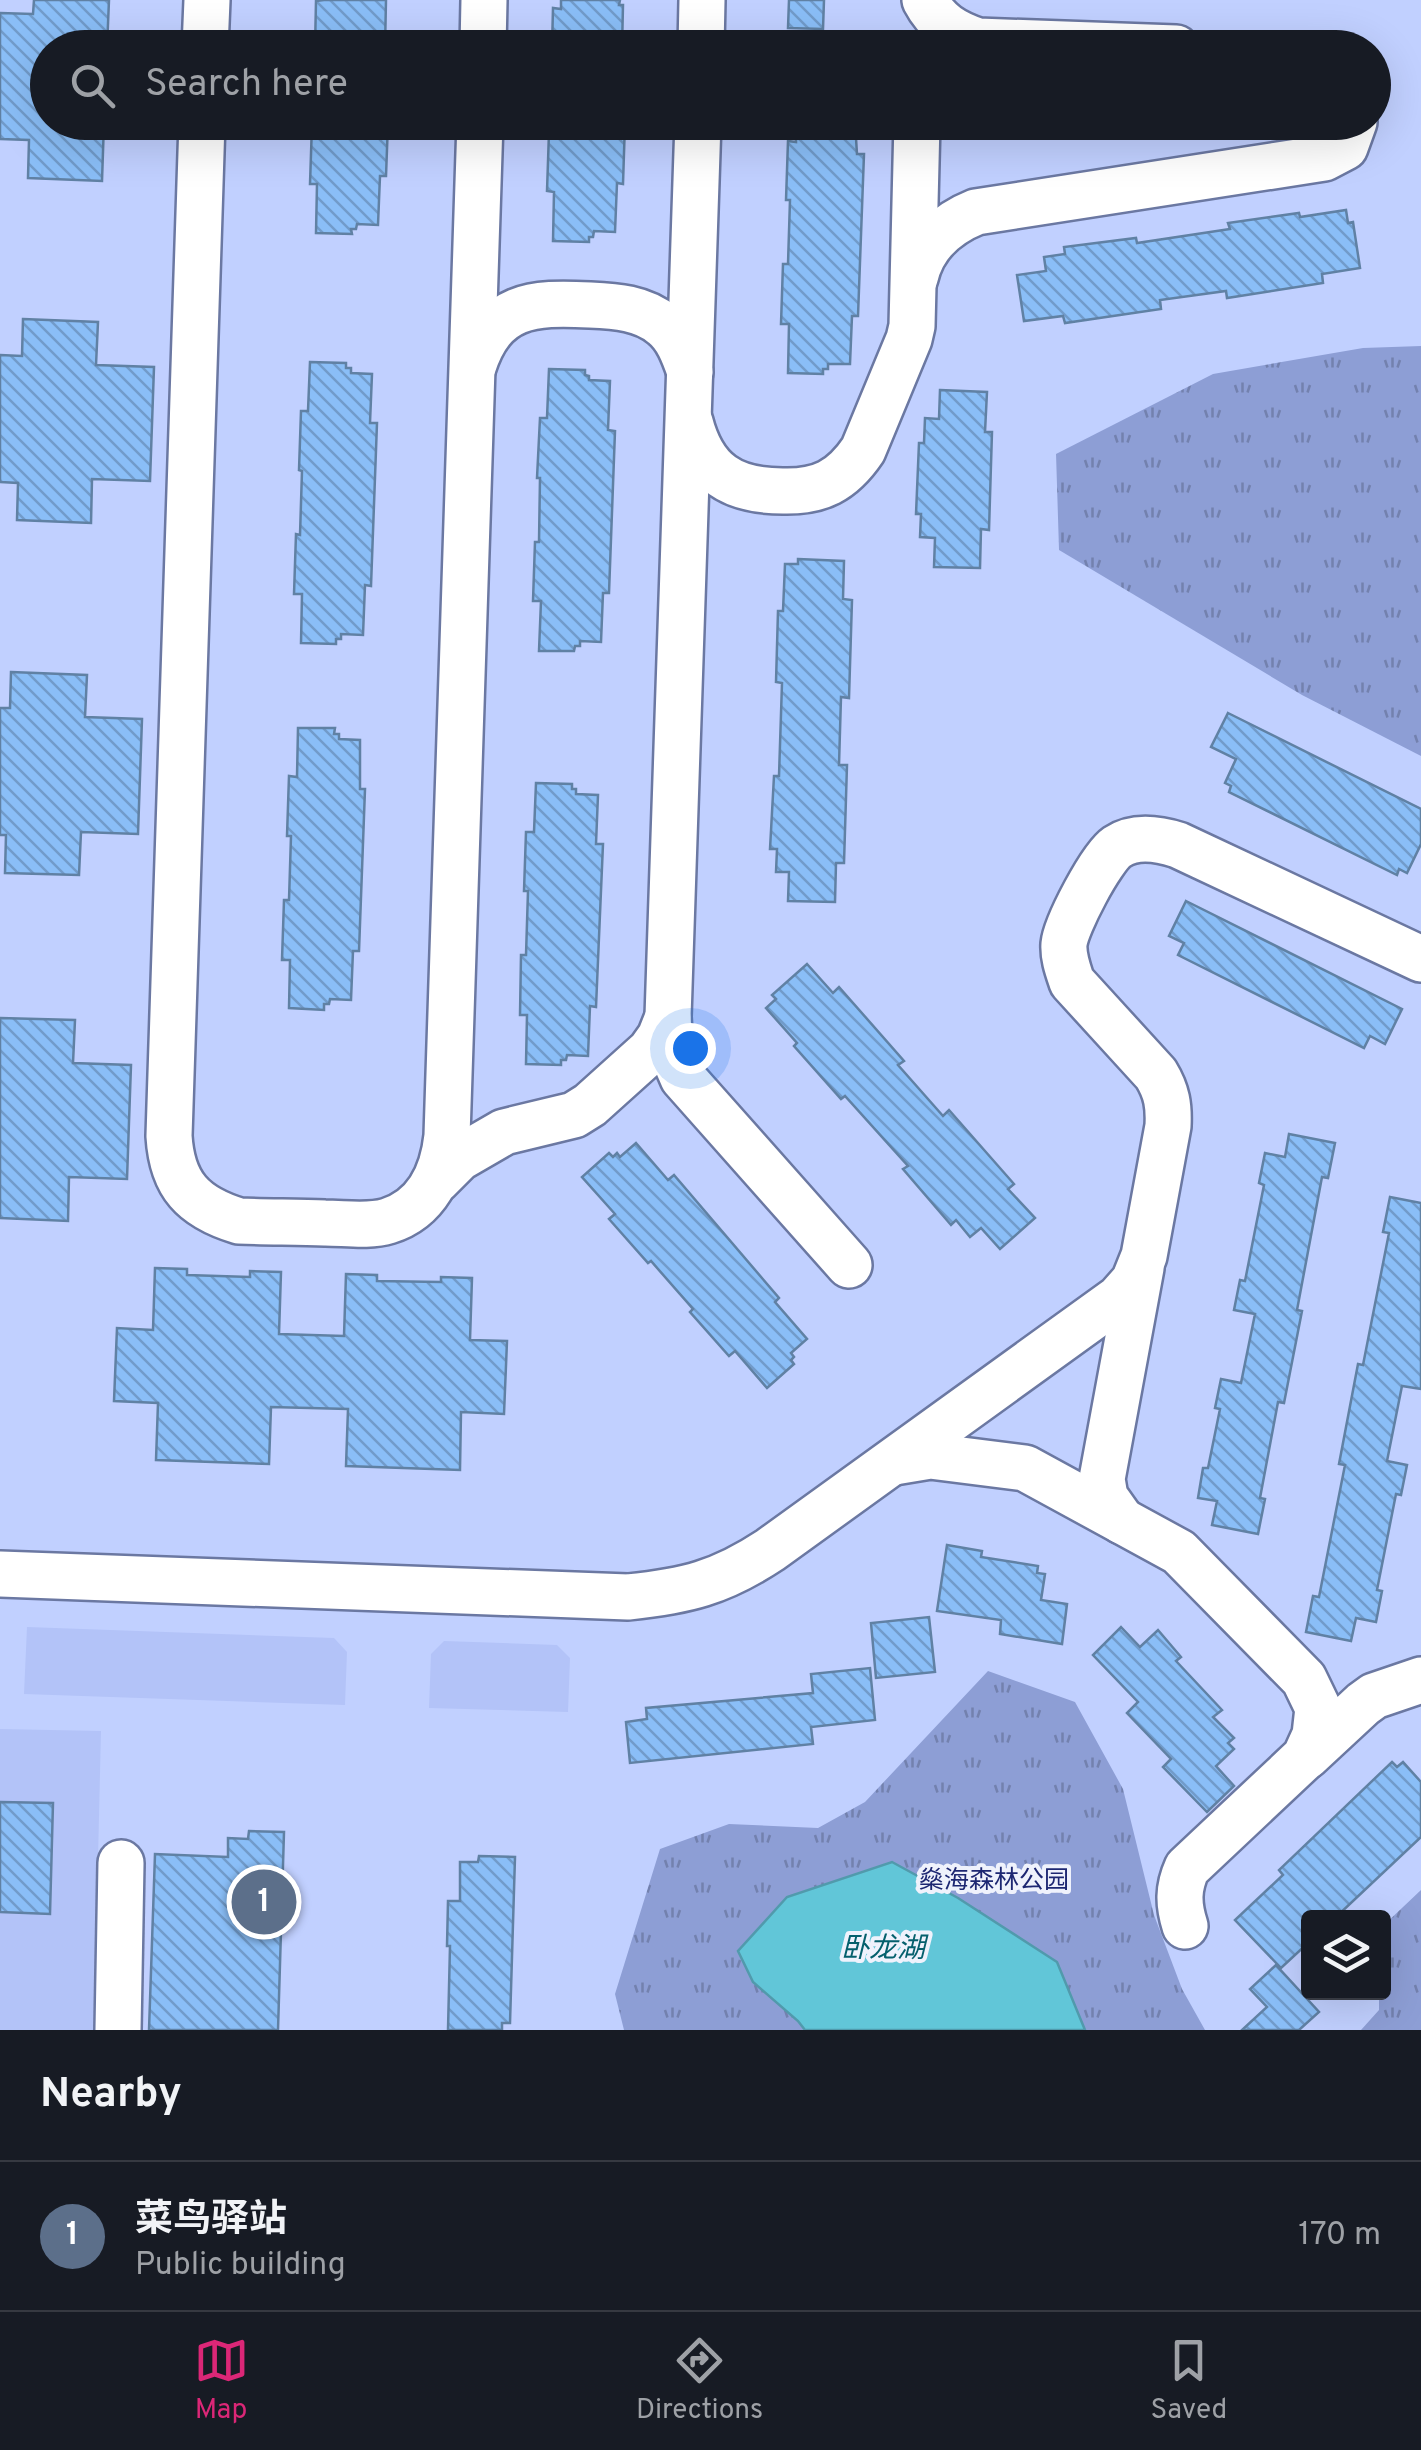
<!DOCTYPE html>
<meta charset="utf-8">
<style>
body{margin:0;font-family:Overpass,"Noto Sans SC",sans-serif;background:#20242c;color:#f1f3f6}
.controls{position:absolute;right:30px;bottom:30px;display:grid;overflow:hidden;border-radius:10px;box-shadow:0 10px 40px #0002}
.controls button{width:90px;height:90px;display:grid;place-items:center;padding:0;border:0;border-bottom:2px solid #363941;background:#171b24;color:#f1f3f6;font:50px sans-serif}
.you{position:absolute;left:690px;top:1048px;width:35px;height:35px;margin:-25px;border:8px solid #fff;border-radius:50%;background:#1a73e8;box-shadow:0 0 0 15px #1a73e833}
.badge{display:grid;place-items:center;width:65px;height:65px;border-radius:50%;background:#db2777;color:#fff;font-size:32px;font-weight:700}
.pin{position:absolute;translate:-50% -50%;border:5px solid #fff;box-shadow:0 2px 10px #0006}
.list{margin:0;padding:0;list-style:none}
h2{display:flex;justify-content:space-between;align-items:center;height:130px;margin:0;padding:0 40px;font-size:42px}
h2 small{font-size:32px;font-weight:400;color:#9ea1a6}
.list li{display:grid;grid-template-columns:65px 1fr auto;gap:30px;align-items:center;box-sizing:border-box;height:150px;padding:0 40px;border-top:2px solid #363941}
.list b{display:block;font-size:38px;white-space:nowrap}
.list p{margin:0;font-size:32px;white-space:nowrap;color:#9ea1a6}
.list em{font-size:32px;font-style:normal;color:#9ea1a6}
.icon{flex:none;width:55px;height:55px;fill:none;stroke:currentColor;stroke-width:2;stroke-linecap:round;stroke-linejoin:round}
.map{position:relative;flex:none;width:1421px;height:2030px;overflow:hidden}
.search{position:absolute;background:#171b24;box-shadow:0 10px 40px #0002;left:30px;right:30px;top:30px;height:110px;display:flex;align-items:center;gap:25px;box-sizing:border-box;padding:0 35px;border-radius:55px;color:#9ea1a6;font-size:38px}
.sheet{height:280px;background:#171b24}
nav{display:flex;justify-content:space-around;align-items:center;box-sizing:border-box;height:140px;border-top:2px solid #363941;background:#171b24;font-size:28px;color:#9ea1a6}
nav a{display:grid;justify-items:center;gap:5px}
nav .on{color:#db2777}
.map>svg:first-child{display:block}
</style>
<div class="map">
<svg width="1421" height="2030" viewBox="0 0 1421 2030">
<defs>
<pattern id="grass-tufts" width="24" height="20" patternUnits="userSpaceOnUse" patternTransform="scale(2.5)"><rect width="24" height="20" fill="#8d9ed5"/><path d="M3 7l-1-3M5 7V3M7 7l1-3M15 17l-1-3M17 17v-4M19 17l1-3" fill="none" stroke="#7381ae"/></pattern>
<pattern id="building-back-hatch" width="6" height="6" patternUnits="userSpaceOnUse" patternTransform="scale(2.5)"><rect width="6" height="6" fill="#8abef7"/><path d="M-1 5l2 2M0 0l6 6M5-1l2 2" fill="none" stroke="#719bca"/></pattern>
</defs>
<rect width="100%" height="100%" fill="#c1d0ff"/>
<g fill="#b3c3f8">
<polygon points="27,1627 334,1638 347,1652 345,1705 24,1694"/>
<polygon points="444,1641 557,1645 570,1658 568,1712 429,1708 431,1654"/>
<polygon points="0,1729 101,1731 94,2030 0,2030"/>
</g>
<g fill="url(#grass-tufts)">
<polygon points="1421,346 1421,756 1302,695 1059,550 1056,454 1213,374 1363,348"/>
<polygon points="988,1671 1075,1702 1123,1789 1154,1915 1182,1989 1205,2030 624,2030 615,1994 660,1849 729,1824 818,1828 865,1802"/>
<polygon points="1421,1890 1421,2030 1361,2030 1379,2010 1379,1993 1384,1992 1384,1925"/>
</g>
<polygon fill="#61c6d8" stroke="#519aac" stroke-width="2.5" points="892,1862 958,1898 1057,1962 1085,2030 805,2030 798,2021 753,1982 738,1951 787,1897"/>
<g fill="url(#building-back-hatch)" stroke="#6081a4" stroke-width="2.5">
<polygon points="34,0 109,0 107,48 48,48 48,122 104,122 102,181 28,178 29,140 0,139 0,13 33,14"/>
<polygon points="324,0 386,0 385,48 315,48 316,1"/>
<polygon points="561,0 620,0 619,5 623,5 622,48 552,48 553,8 561,9"/>
<polygon points="789,0 824,0 823,29 788,28"/>
<polygon points="320,122 388,122 386,176 380,176 378,225 357,224 356,229 351,229 352,234 316,233 317,184 310,184 312,124 320,124"/>
<polygon points="553,122 625,122 623,184 617,183 615,232 594,231 593,237 589,237 589,242 553,241 554,192 547,191 549,132 553,132"/>
<polygon points="796,122 855,122 857,154 864,154 858,316 852,316 850,364 828,364 828,369 823,369 823,374 788,373 789,324 781,324 783,264 788,264 790,200 786,200 788,141 796,142"/>
<polygon points="1346,210 1348,223 1353,222 1360,268 1322,274 1323,283 1227,298 1226,291 1160,300 1161,309 1065,323 1063,316 1024,321 1017,275 1046,271 1044,257 1065,254 1064,247 1136,238 1137,243 1230,229 1228,223 1299,213 1300,217"/>
<polygon points="23,319 98,322 96,365 154,367 150,481 92,479 91,523 17,520 18,483 0,482 0,355 22,356"/>
<polygon points="310,362 346,363 346,368 351,368 351,373 372,374 370,423 377,423 371,586 365,585 363,635 341,634 341,639 336,639 336,644 301,643 302,594 294,594 296,534 300,535 302,471 299,470 301,411 308,411"/>
<polygon points="549,369 585,370 585,375 589,376 589,380 610,381 608,430 615,431 609,593 603,593 601,642 580,641 580,646 575,646 574,651 539,651 541,601 533,601 535,542 539,542 540,478 537,478 540,418 547,418"/>
<polygon points="940,390 987,392 985,432 992,432 989,530 981,529 980,568 934,567 935,538 920,537 921,514 916,514 919,443 924,443 925,418 939,419"/>
<polygon points="798,559 844,561 843,599 852,600 849,698 841,697 839,765 847,765 844,863 836,863 835,902 788,901 789,872 776,872 777,849 770,849 774,776 779,776 782,683 776,682 778,611 783,611 785,564 798,564"/>
<polygon points="11,672 87,675 85,717 142,719 138,834 81,832 79,875 5,873 6,835 0,835 0,708 10,708"/>
<polygon points="1228,713 1421,809 1421,844 1407,873 1399,869 1397,875 1229,792 1231,786 1225,783 1236,759 1211,747"/>
<polygon points="298,728 335,728 334,734 339,734 339,739 360,740 360,789 365,789 359,951 353,951 351,1000 330,999 329,1004 324,1004 324,1010 289,1008 290,960 282,960 284,900 289,900 291,836 287,836 289,776 297,777"/>
<polygon points="536,783 572,784 572,789 576,789 576,794 598,795 596,844 603,844 596,1007 590,1006 588,1056 567,1055 566,1060 561,1060 561,1065 526,1064 527,1015 520,1015 521,955 526,955 528,891 524,891 526,832 534,832"/>
<polygon points="1186,901 1402,1009 1385,1044 1370,1036 1364,1048 1178,955 1184,943 1169,936"/>
<polygon points="807,964 833,993 839,987 904,1061 898,1065 943,1116 949,1110 1014,1184 1008,1189 1035,1218 1000,1249 981,1228 970,1237 956,1220 951,1225 903,1169 908,1166 845,1096 841,1099 794,1046 797,1043 766,1008 776,999 772,995"/>
<polygon points="0,1018 75,1020 73,1063 131,1065 127,1179 69,1177 68,1221 0,1218"/>
<polygon points="1289,1134 1335,1143 1328,1178 1322,1177 1297,1310 1302,1311 1284,1403 1278,1402 1260,1498 1265,1499 1258,1534 1212,1525 1217,1501 1198,1498 1203,1468 1208,1468 1220,1409 1215,1408 1221,1379 1241,1383 1255,1314 1234,1310 1240,1280 1245,1281 1264,1185 1259,1183 1265,1153 1285,1157"/>
<polygon points="636,1143 668,1180 674,1175 779,1298 775,1302 807,1339 791,1353 794,1357 791,1360 794,1364 767,1388 735,1351 729,1356 690,1312 693,1309 651,1261 648,1263 609,1219 615,1214 582,1177 609,1153 613,1157 617,1153 620,1157"/>
<polygon points="1390,1197 1421,1203 1421,1389 1402,1386 1387,1461 1407,1465 1401,1495 1396,1494 1377,1590 1382,1591 1376,1622 1356,1618 1351,1641 1306,1632 1313,1596 1319,1597 1345,1465 1339,1464 1358,1364 1363,1365 1389,1233 1383,1232"/>
<polygon points="155,1268 187,1269 187,1275 250,1277 250,1271 281,1272 279,1334 344,1336 346,1274 377,1275 377,1281 441,1282 441,1277 472,1278 470,1340 507,1341 504,1414 461,1412 460,1470 346,1466 348,1409 271,1407 269,1464 156,1460 158,1403 114,1401 117,1328 153,1330"/>
<polygon points="947,1545 982,1551 981,1557 1038,1566 1037,1573 1045,1574 1041,1600 1067,1604 1062,1644 1000,1634 1001,1620 937,1611"/>
<polygon points="929,1617 935,1672 876,1678 871,1623"/>
<polygon points="1121,1627 1140,1647 1158,1630 1181,1657 1176,1661 1222,1710 1213,1717 1234,1738 1228,1743 1234,1749 1216,1766 1234,1786 1207,1812 1163,1767 1171,1759 1127,1713 1138,1702 1093,1655"/>
<polygon points="870,1668 875,1720 811,1727 813,1744 630,1763 626,1722 647,1719 646,1708 813,1693 811,1674"/>
<polygon points="1392,1762 1397,1767 1403,1762 1421,1782 1421,1837 1335,1918 1308,1918 1308,1943 1281,1968 1235,1920 1283,1875 1279,1870"/>
<polygon points="0,1802 53,1803 50,1914 0,1912"/>
<polygon points="249,1831 284,1832 278,2030 149,2030 155,1854 228,1857 228,1838 248,1839"/>
<polygon points="479,1856 515,1857 510,2023 502,2023 502,2030 448,2030 450,1946 447,1946 448,1901 460,1901 460,1862 478,1862"/>
<polygon points="1276,1965 1319,2012 1299,2030 1242,2030 1267,2007 1250,1989"/>
</g>
<g fill="none" stroke-linecap="round" stroke-linejoin="round">
<g stroke="#6b78a2" stroke-width="50">
<g id="minor">
<path d="M925 0C937 23 954 33 978 41L1176 48"/>
<polyline points="205,48 207,0"/>
<polyline points="483,48 484,0"/>
<polyline points="701,48 702,0"/>
<path d="M202 122 169 1136C172 1185 193 1207 239 1221 268 1222 297 1222 325 1223 345 1223 369 1227 388 1221 427 1209 443 1173 447 1136L480 122"/>
<polyline points="698,122 668,1017 670,1048 683,1078 849,1265"/>
<path d="M915 278C922 246 946 224 976 212L1324 158 1345 147 1354 122"/>
<path d="M473 367C493 304 532 302 590 305 616 306 643 308 663 325 678 337 684 355 690 372"/>
<path d="M690 422C703 473 732 491 783 491 820 492 842 481 863 450L909 339 912 326 917 122"/>
<polyline points="437,1180 459,1158 504,1132 574,1115 590,1105 650,1051 660,1037 668,1017"/>
<path d="M894 1462 930 1456 1025 1468 1179 1552 1304 1679 1318 1708 1315 1735 1305 1757 1187 1868C1178 1888 1178 1904 1185 1926"/>
<polyline points="1122,1521 1105,1497 1102,1479 1141,1268"/>
<path d="M0 1574 628 1597C686 1591 720 1583 770 1550L1119 1298 1134 1281 1144 1256 1168 1126C1169 1106 1167 1092 1156 1074L1072 982C1068 970 1063 957 1064 944 1066 925 1101 858 1117 847 1135 835 1159 839 1178 845L1421 959"/>
<polyline points="1307,1756 1363,1704 1374,1696 1421,1680"/>
<polyline points="118,2030 121,1863"/>
</g>
</g>
<use href="#minor" stroke="#fff" stroke-width="45"/>
</g>
<g text-anchor="middle" dominant-baseline="central" stroke-width="8" stroke-linejoin="round" paint-order="stroke">
<g font-size="25" fill="#1d2772" stroke="#eff2fc">
<text x="994" y="1882">燊海森林公园</text>
</g>
<g font-size="28" font-style="italic" fill="#05606d" stroke="#eff2fc">
<text x="883" y="1950">卧龙湖</text>
</g>
</g>
</svg>
<div class="controls">
<button><svg class="icon" aria-label="layers" viewBox="0 0 24 24"><path d="M12 4l9 5-9 5-9-5zM3 14l9 5 9-5"/></svg></button>
</div>
<div class="you"></div>
<div class="pin badge" style="left:264px;top:1902px;background:#5c6f8a">1</div>
<div class="search"><svg class="icon" aria-label="search" viewBox="0 0 24 24"><circle cx="10" cy="10" r="6"/><path d="M15 15l6 6"/></svg>Search here</div>
</div>
<section class="sheet">
<h2>Nearby<small></small></h2>
<ul class="list">
<li><span class="badge" style="background:#5c6f8a">1</span><div><b>菜鸟驿站</b><p>Public building</p></div><em>170 m</em></li>
</ul>
</section>
<nav>
<a class="on"><svg class="icon" aria-label="map" viewBox="0 0 24 24"><path d="M3 6l6-2 6 2 6-2v14l-6 2-6-2-6 2zM9 4v14M15 6v14"/></svg>Map</a>
<a><svg class="icon" aria-label="directions" viewBox="0 0 24 24"><path d="M12 3l9 9-9 9-9-9zM9 14v-3h6M13 9l2 2-2 2"/></svg>Directions</a>
<a><svg class="icon" aria-label="saved" viewBox="0 0 24 24"><path d="M7 4h10v16l-5-4-5 4z"/></svg>Saved</a>
</nav>
